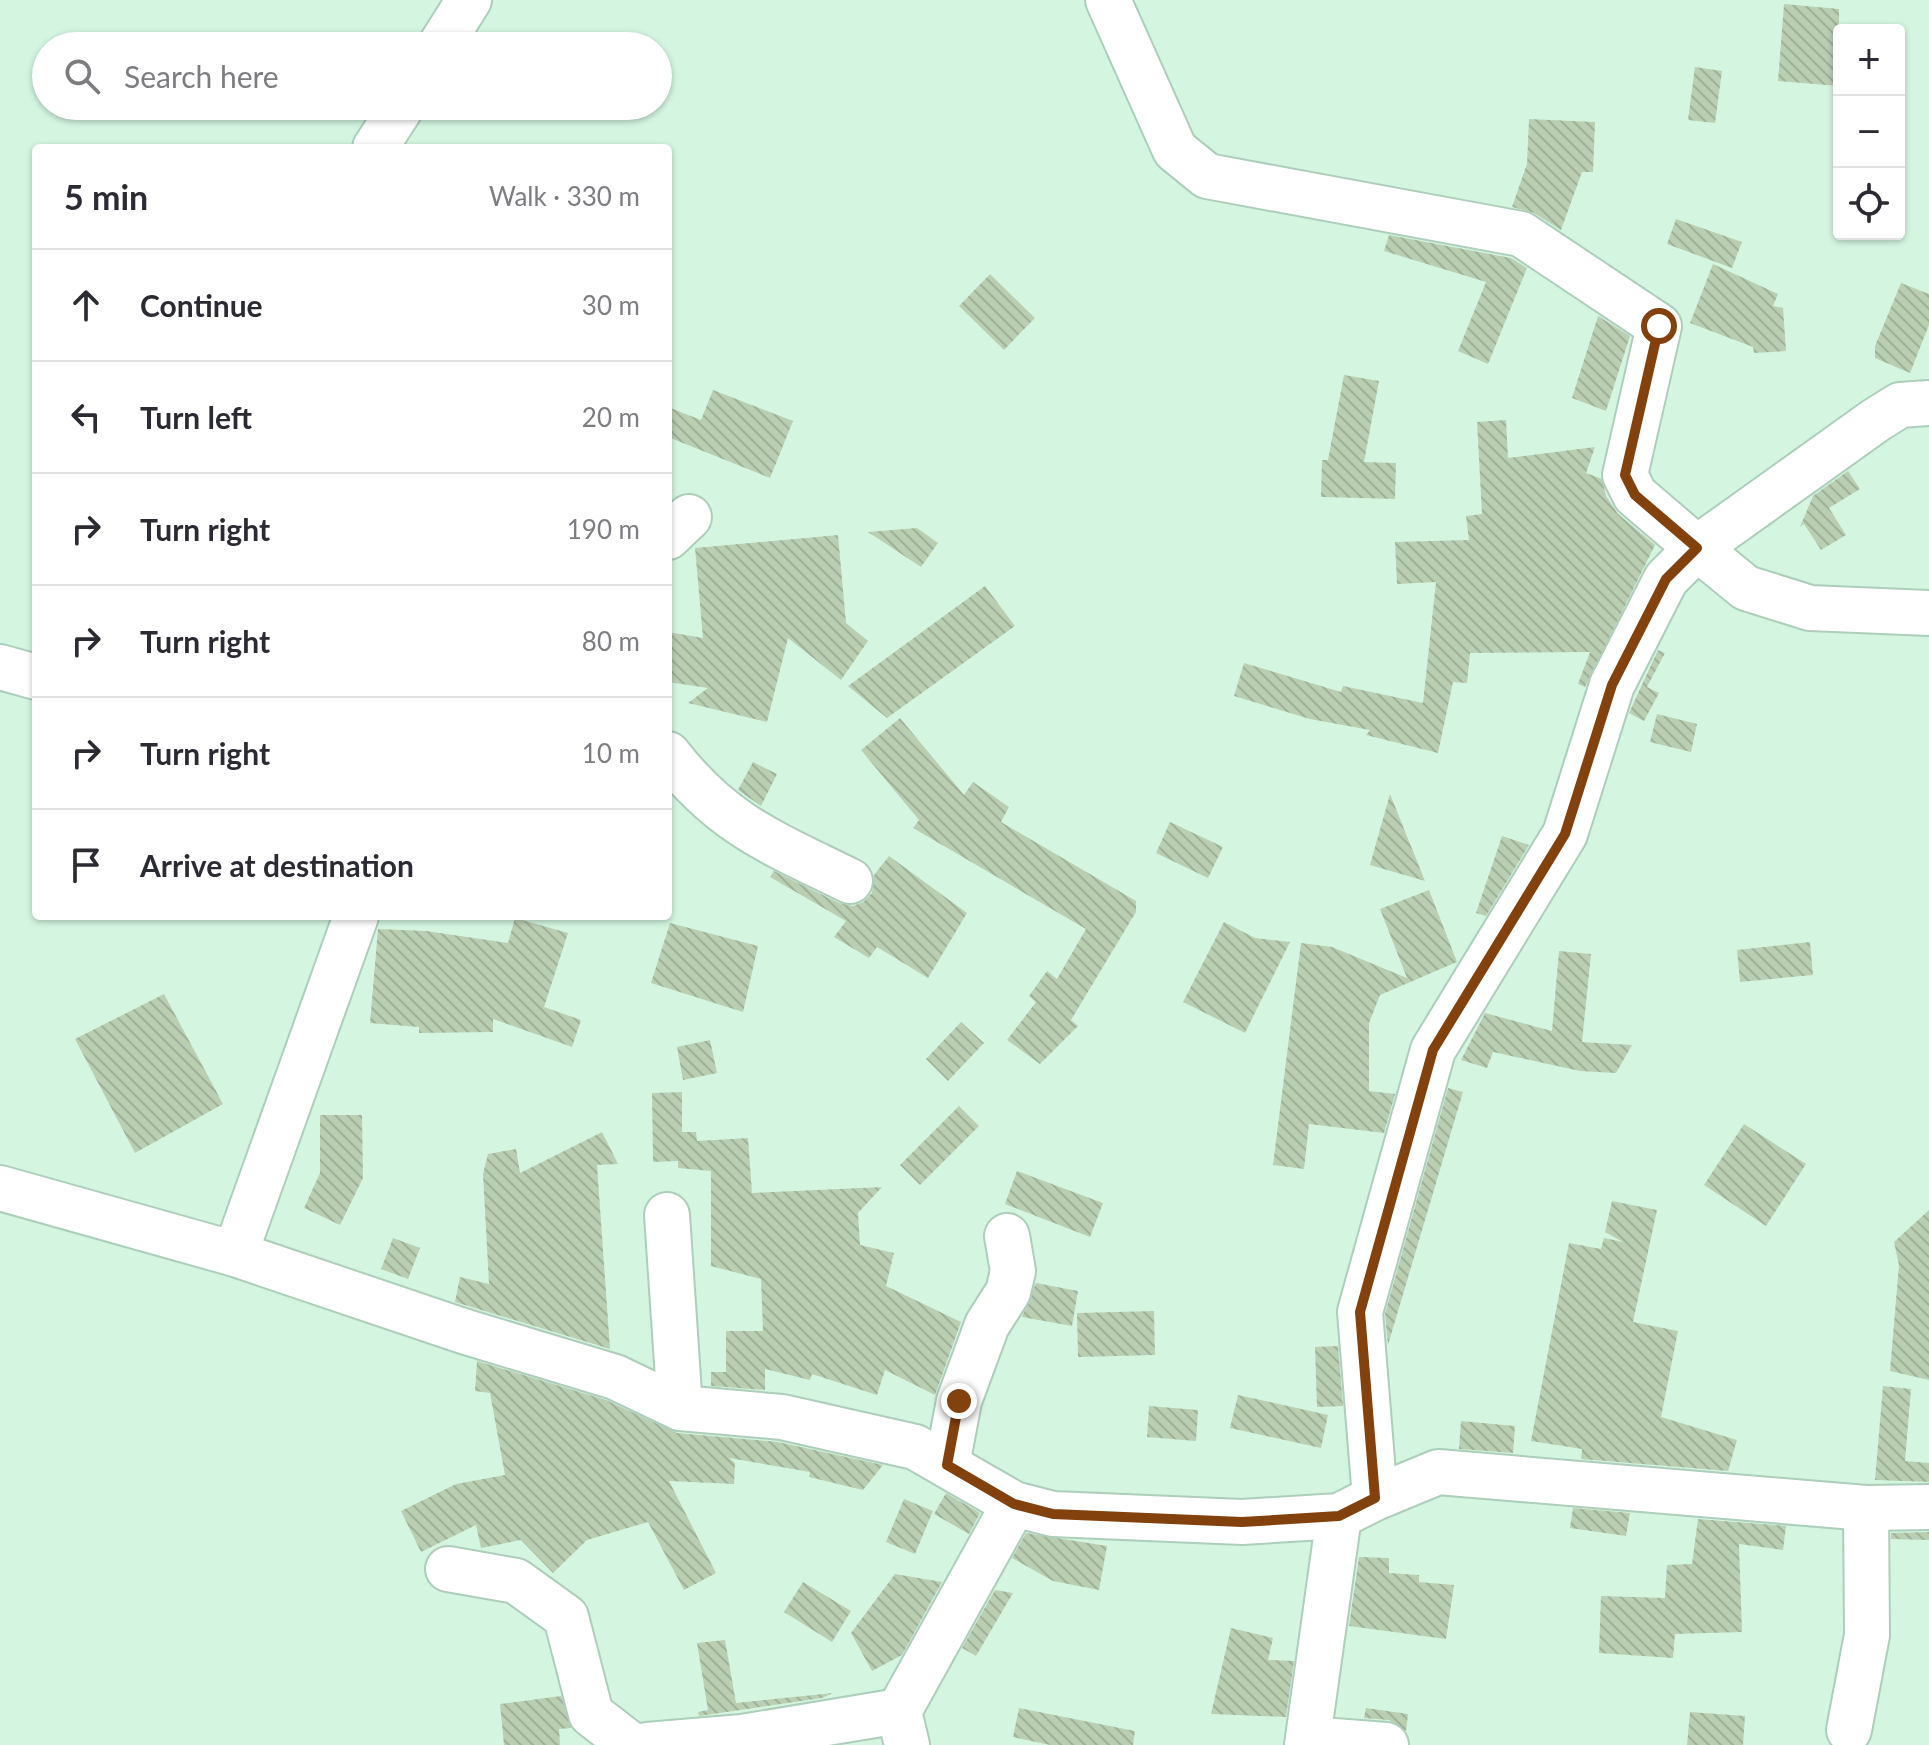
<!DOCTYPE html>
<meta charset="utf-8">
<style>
body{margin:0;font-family:Lato,sans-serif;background:#f7f7f7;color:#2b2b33}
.controls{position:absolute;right:24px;top:24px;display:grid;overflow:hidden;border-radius:8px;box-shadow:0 2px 6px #0004}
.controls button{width:72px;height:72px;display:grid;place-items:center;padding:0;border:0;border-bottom:2px solid #e1e1e2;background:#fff;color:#2b2b33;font:40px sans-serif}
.stop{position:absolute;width:24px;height:24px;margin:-18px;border:6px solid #83410e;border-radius:50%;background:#fff}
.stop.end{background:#83410e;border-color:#fff;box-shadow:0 2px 8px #0008}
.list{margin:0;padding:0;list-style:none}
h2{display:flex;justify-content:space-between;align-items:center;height:104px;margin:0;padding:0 32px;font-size:34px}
h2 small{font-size:26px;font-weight:400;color:#7c7c81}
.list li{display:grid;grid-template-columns:52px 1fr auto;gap:24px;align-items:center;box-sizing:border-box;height:112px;padding:0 32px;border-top:2px solid #e1e1e2}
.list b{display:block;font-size:30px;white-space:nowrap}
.list em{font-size:26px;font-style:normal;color:#7c7c81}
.icon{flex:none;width:44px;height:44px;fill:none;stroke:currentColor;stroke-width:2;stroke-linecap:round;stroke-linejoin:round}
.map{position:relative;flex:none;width:1929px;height:1745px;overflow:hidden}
.search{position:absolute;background:#fff;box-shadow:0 2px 6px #0004;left:32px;top:32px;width:640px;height:88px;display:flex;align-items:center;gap:20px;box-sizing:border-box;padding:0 28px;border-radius:44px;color:#7c7c81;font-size:30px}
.panel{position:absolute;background:#fff;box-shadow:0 2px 6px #0004;left:32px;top:144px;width:640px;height:776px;border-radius:8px}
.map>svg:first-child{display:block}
</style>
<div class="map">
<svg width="1929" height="1745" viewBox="0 0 1929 1745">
<defs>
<pattern id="building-back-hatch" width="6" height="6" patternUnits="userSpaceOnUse" patternTransform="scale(2)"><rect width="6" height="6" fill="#bacfb2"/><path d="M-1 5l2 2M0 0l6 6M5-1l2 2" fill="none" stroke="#9fb198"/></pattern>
</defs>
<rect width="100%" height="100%" fill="#d4f6e1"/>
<g fill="url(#building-back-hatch)">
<polygon points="1784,4 1839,9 1839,86 1778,81"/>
<polygon points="1695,67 1722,71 1715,123 1688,120"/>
<polygon points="1529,119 1595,122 1593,172 1582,172 1561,230 1534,213 1512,207 1527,164"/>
<polygon points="1676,219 1742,242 1732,268 1667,244"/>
<polygon points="1389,235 1511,258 1527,268 1488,364 1458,351 1486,282 1384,251"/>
<polygon points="1713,264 1778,294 1773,306 1783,308 1786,351 1754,353 1753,347 1690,323"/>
<polygon points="990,274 1035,318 1004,350 959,306"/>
<polygon points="1901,283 1929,294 1929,325 1910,373 1875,358 1875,346"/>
<polygon points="1598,316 1630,336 1606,411 1572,398"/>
<polygon points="1344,375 1379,381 1364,462 1396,463 1395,499 1321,497 1322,460 1328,460"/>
<polygon points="713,390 793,421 770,478 668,437 668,407 701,420"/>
<polygon points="1506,420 1508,458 1595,447 1586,473 1602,479 1606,496 1618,514 1655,545 1585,687 1578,684 1590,652 1470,653 1467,683 1453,682 1438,753 1366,735 1370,730 1310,719 1234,696 1244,663 1341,692 1343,686 1423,703 1436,582 1397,584 1395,542 1469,540 1466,516 1482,514 1477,422"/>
<polygon points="1848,471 1860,489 1829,508 1846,535 1821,550 1804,524 1800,527 1813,496"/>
<polygon points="917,528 938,543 921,567 868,532"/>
<polygon points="838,535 846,623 868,641 841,680 788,638 767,722 688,703 708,688 668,682 668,632 703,638 695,548"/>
<polygon points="985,586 1015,626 887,718 848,686"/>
<polygon points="1658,650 1665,653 1647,687 1659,693 1644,721 1629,713"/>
<polygon points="1657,714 1697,724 1691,752 1650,742"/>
<polygon points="900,718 964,795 973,782 1009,807 1001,822 1136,901 1136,912 1071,1020 1078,1026 1040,1064 1007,1040 1036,1002 1029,996 1047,971 1057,979 1086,929 913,828 919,820 861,750"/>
<polygon points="753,762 777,774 761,806 738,790"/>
<polygon points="1390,794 1425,881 1370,865"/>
<polygon points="1170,822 1223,847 1208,878 1156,853"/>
<polygon points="1502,836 1529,845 1486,916 1476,913"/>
<polygon points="889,856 967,913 928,978 877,947 869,958 834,937 846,921 770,877 774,871 839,903 853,906 863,902 872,893 874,875"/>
<polygon points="1429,890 1457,962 1380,995 1369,1023 1369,1091 1395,1094 1384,1133 1309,1124 1304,1169 1273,1165 1301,943 1332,947 1407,978 1380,909"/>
<polygon points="515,918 568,933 544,1007 581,1020 572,1047 493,1019 493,1032 419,1033 419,1027 370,1023 378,929 426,931 508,943"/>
<polygon points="1224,922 1255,938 1290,942 1245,1033 1183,1002"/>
<polygon points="670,923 758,946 743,1012 651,983"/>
<polygon points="1810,942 1813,975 1740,982 1737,950"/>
<polygon points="1559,951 1591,954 1582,1042 1632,1045 1616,1073 1580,1071 1493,1052 1487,1068 1461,1060 1485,1013 1552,1031"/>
<polygon points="164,994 223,1104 135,1153 75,1039"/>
<polygon points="961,1022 984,1043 948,1081 926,1059"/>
<polygon points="710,1040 717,1073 683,1080 677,1047"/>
<polygon points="1448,1088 1463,1092 1388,1345 1385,1314"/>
<polygon points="682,1092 682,1132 696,1132 697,1141 748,1138 752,1193 882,1187 858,1213 860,1245 894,1253 886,1286 961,1322 935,1395 885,1370 877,1395 812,1374 810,1380 765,1369 765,1390 711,1386 711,1372 726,1372 726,1331 763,1331 761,1279 711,1266 711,1171 678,1168 678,1161 653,1162 652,1093"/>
<polygon points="959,1106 979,1126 920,1185 900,1165"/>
<polygon points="320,1115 362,1115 363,1178 340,1225 304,1208 320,1173"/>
<polygon points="1744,1124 1806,1164 1766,1226 1704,1185"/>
<polygon points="602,1132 618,1164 597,1165 610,1349 455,1302 460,1277 489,1284 483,1174 488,1154 516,1149 520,1173"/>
<polygon points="1017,1171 1103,1203 1090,1237 1005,1204"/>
<polygon points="1612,1201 1657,1210 1633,1322 1678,1331 1661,1417 1737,1440 1728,1471 1581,1459 1582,1449 1531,1441 1569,1243 1601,1249 1604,1238 1623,1242 1605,1232"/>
<polygon points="1929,1210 1929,1380 1890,1371 1899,1265 1894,1242"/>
<polygon points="393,1238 420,1248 408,1279 381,1269"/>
<polygon points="1036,1283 1078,1291 1072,1326 1022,1317"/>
<polygon points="1154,1311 1155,1355 1078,1357 1077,1313"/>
<polygon points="1338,1346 1343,1406 1317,1407 1315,1347"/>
<polygon points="477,1361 606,1400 677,1433 778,1442 883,1465 863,1490 809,1477 810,1472 729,1458 735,1463 734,1484 669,1481 716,1573 684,1590 648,1522 587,1540 553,1573 521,1540 481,1548 476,1525 421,1552 401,1511 456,1484 505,1475 490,1393 475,1391"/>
<polygon points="1883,1386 1911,1389 1905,1461 1929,1463 1929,1482 1875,1480"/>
<polygon points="1238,1395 1328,1415 1321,1448 1230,1428"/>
<polygon points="1149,1406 1198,1410 1196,1441 1147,1437"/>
<polygon points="1461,1421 1515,1426 1513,1453 1459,1449"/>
<polygon points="946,1493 980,1513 969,1534 934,1514"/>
<polygon points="904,1499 933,1511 915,1554 886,1542"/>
<polygon points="1573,1508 1630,1513 1626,1536 1570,1528"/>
<polygon points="1698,1519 1786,1526 1783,1550 1739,1544 1742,1632 1675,1634 1673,1658 1599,1653 1601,1596 1665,1598 1667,1565 1692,1564"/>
<polygon points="1929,1532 1929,1540 1891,1539 1891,1533"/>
<polygon points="1026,1533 1107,1546 1099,1590 1053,1581 1012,1558"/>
<polygon points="1359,1557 1389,1558 1389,1573 1419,1575 1419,1582 1454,1585 1446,1639 1349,1626"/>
<polygon points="895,1574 942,1582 902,1655 872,1671 851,1633"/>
<polygon points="803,1582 851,1611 832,1642 784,1612"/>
<polygon points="995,1590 1013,1593 976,1656 962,1648"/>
<polygon points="1231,1628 1273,1638 1268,1660 1294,1661 1286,1717 1211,1714"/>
<polygon points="725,1640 736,1703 833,1693 822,1698 699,1716 698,1712 708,1710 697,1643"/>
<polygon points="561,1696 572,1728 559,1729 560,1745 504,1745 500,1704"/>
<polygon points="1019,1708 1135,1731 1133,1745 1050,1745 1013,1737"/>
<polygon points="1366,1708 1408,1714 1406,1731 1389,1720 1364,1718"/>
<polygon points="1690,1712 1745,1716 1743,1745 1687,1745"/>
</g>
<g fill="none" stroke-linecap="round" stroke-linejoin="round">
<g stroke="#adceba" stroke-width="48">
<g id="minor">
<polyline points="1108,0 1175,150 1207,176 1521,234 1659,326 1625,475 1635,495 1697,548 1876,420 1900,405 1929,403"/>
<polyline points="440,46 469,0"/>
<polyline points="375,148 402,106"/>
<polyline points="668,537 689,517"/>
<polyline points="1929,613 1810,608 1746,588 1697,548 1666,579 1612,685 1565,834 1433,1050 1360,1312 1375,1498 1438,1472 1866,1508 1929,1507"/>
<polyline points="0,667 36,677"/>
<path d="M668 754C723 825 773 843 850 881"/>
<polyline points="0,1188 235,1254 463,1331 615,1377 680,1408 782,1417 915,1447 1014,1504 1053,1514 1242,1522 1339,1516 1375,1498"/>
<polyline points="667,1215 680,1408"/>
<polyline points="235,1254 356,916"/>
<polyline points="947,1465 959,1401 987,1325 1008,1292 1013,1271 1007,1236"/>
<polyline points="448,1569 516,1581 566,1617 591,1714 631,1745"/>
<polyline points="1849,1730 1867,1635 1866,1508"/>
<polyline points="1308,1739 1386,1745"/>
<polyline points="647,1745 742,1737 899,1711"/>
<polyline points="907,1745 899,1711 1014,1504"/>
<polyline points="1307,1745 1339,1516"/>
</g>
</g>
<use href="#minor" stroke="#fff" stroke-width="44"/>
</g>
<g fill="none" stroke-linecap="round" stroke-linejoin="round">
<polyline stroke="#83410e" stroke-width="10" points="959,1401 947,1465 1014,1504 1053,1514 1242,1522 1339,1516 1375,1498 1360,1312 1433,1050 1565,834 1612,685 1666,579 1697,548 1635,495 1625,475 1659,326"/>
</g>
</svg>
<div class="controls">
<button>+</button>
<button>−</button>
<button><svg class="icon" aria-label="locate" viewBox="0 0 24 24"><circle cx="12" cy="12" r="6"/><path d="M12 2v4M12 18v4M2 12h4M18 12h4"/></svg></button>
</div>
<div class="stop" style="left:1659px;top:326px"></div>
<div class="stop end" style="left:959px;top:1401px"></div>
<div class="search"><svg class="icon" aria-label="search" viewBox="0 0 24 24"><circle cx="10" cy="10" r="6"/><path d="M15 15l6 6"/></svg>Search here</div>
<section class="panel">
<h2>5 min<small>Walk · 330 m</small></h2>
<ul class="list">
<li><svg class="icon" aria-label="ahead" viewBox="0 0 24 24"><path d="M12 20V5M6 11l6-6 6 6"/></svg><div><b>Continue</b></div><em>30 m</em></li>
<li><svg class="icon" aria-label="left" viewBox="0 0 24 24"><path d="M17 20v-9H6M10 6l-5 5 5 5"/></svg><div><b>Turn left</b></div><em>20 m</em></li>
<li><svg class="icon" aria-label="right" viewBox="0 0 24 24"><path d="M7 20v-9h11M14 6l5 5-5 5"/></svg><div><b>Turn right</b></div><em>190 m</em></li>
<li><svg class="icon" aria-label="right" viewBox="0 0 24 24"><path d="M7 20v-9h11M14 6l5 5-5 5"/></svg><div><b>Turn right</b></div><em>80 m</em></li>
<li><svg class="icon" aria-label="right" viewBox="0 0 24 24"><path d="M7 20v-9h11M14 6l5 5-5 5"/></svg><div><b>Turn right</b></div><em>10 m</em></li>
<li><svg class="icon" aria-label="arrive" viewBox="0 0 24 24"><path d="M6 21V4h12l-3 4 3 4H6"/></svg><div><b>Arrive at destination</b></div></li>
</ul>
</section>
</div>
